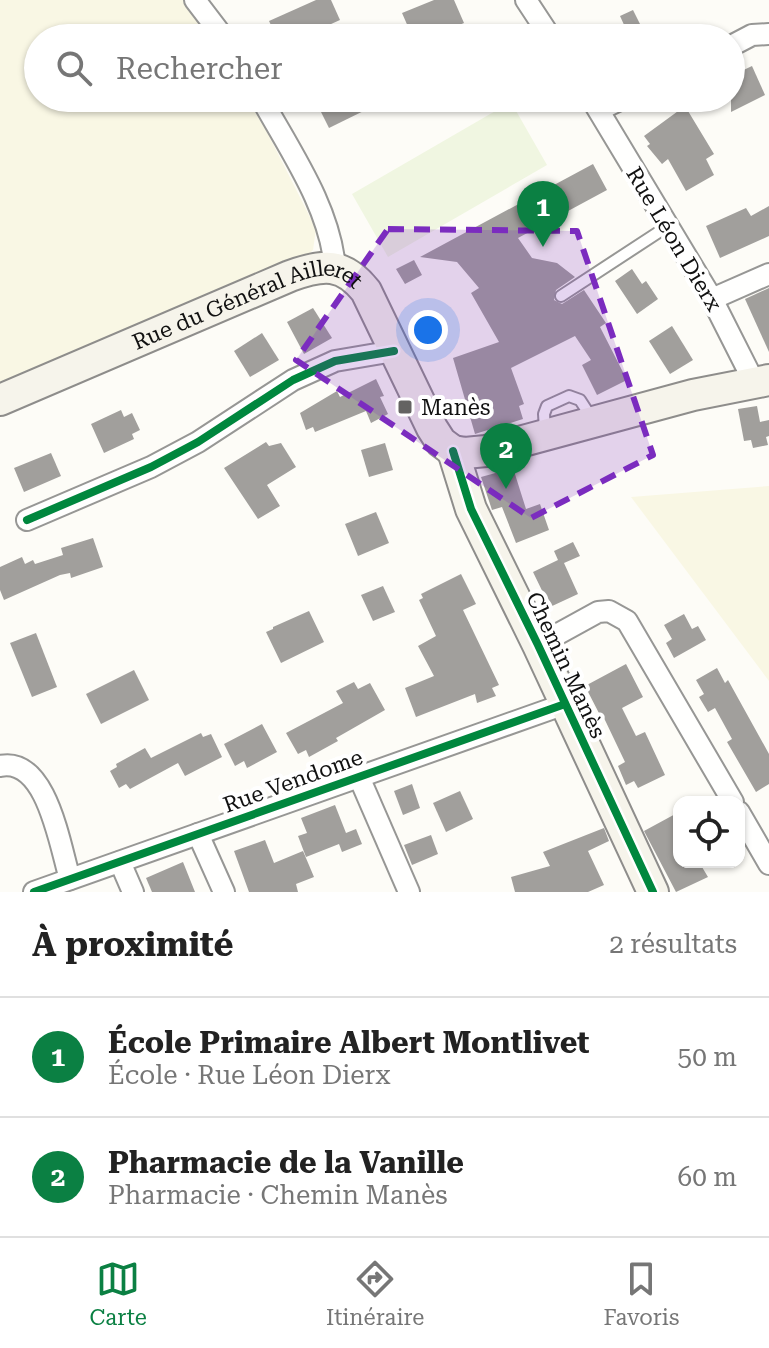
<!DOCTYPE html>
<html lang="fr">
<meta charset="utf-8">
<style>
body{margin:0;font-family:"Roboto Serif",serif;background:#f6f6f6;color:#222}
.controls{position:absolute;right:24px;bottom:24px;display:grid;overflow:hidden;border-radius:16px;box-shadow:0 2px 6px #0004}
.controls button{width:72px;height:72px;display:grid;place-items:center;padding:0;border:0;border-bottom:2px solid #e0e0e0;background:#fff;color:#222;font:40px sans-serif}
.you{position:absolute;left:428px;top:330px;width:28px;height:28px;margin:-20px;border:6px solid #fff;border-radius:50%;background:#1a73e8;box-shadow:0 0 0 12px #1a73e833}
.badge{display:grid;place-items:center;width:52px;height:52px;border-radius:50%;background:#0b8043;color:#fff;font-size:26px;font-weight:700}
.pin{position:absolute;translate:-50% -66px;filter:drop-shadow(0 2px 4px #0008)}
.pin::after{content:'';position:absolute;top:42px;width:28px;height:24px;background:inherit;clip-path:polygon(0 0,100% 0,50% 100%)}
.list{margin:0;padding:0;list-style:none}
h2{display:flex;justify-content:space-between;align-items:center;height:104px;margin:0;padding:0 32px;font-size:34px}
h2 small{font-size:26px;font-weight:400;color:#767676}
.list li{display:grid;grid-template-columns:52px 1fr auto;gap:24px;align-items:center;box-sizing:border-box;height:120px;padding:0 32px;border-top:2px solid #e0e0e0}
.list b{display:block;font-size:30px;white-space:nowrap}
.list p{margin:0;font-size:26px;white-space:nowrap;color:#767676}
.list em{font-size:26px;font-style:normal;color:#767676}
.icon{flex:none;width:44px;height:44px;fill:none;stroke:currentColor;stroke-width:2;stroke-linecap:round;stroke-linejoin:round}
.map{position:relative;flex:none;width:769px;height:892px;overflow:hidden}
.search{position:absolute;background:#fff;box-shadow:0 2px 6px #0004;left:24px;right:24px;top:24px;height:88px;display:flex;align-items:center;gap:20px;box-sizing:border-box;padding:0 28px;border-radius:44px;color:#767676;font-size:30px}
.sheet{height:344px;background:#fff}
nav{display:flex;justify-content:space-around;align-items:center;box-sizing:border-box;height:112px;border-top:2px solid #e0e0e0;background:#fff;font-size:22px;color:#767676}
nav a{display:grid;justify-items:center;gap:4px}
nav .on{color:#0b8043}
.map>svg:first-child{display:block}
</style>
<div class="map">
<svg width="769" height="892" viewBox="0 0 769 892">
<rect width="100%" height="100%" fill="#fdfcf7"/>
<g fill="#f9f7e4">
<polygon points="0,0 184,0 209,38 38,38 38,98 246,98 266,130 316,229 313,250 304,258 0,384"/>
<polygon points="769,486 769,681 631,497"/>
</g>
<polygon fill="#f0f6e1" points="511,102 547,165 388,257 352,194"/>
<g fill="#a19f9c">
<polygon points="316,0 331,0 340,20 300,38 277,38 269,21"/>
<polygon points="434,0 454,0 464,23 440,33 442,38 413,38 402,13"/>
<polygon points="633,10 644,32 630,38 620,16"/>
<polygon points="752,66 765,95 731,112 731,76"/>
<polygon points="314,98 390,98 329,128"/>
<polygon points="685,106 714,154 706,159 714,175 686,191 668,159 662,164 647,146 650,144 644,136"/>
<polygon points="593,164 607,190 518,238 532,258 557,263 575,277 556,290 554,300 562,304 584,290 606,323 600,327 627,380 597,395 582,365 591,360 575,336 511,368 524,404 519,406 523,419 475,434 453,358 499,342 471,293 479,288 457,262 420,257"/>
<polygon points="769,206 769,236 720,258 706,226 746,208 751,216"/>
<polygon points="414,260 422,275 405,284 396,269"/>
<polygon points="632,269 642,284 646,281 658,299 637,314 615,281"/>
<polygon points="769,288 769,352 745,299"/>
<polygon points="313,308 332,338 304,354 287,322"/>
<polygon points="672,326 693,360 670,374 649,341"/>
<polygon points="262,333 279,360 250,377 234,351"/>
<polygon points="376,379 384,396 380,397 388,414 371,423 366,411 315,432 313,427 306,430 300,413 337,391 340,397"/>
<polygon points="757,406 760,422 769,420 769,436 766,437 768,445 753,448 751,440 744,441 738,409"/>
<polygon points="121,410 124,417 132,413 140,430 132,434 134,439 104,453 91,424"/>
<polygon points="266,442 269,446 281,443 296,467 267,485 280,506 258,519 224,468"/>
<polygon points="385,443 393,470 369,477 361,450"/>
<polygon points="51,453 61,476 24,492 14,468"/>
<polygon points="510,469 511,472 514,471 526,509 540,504 549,530 516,543 502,507 492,510 481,477"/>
<polygon points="376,512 389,543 358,556 345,524"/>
<polygon points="93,538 103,567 71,578 70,573 60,575 4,600 0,590 0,567 22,557 25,564 33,560 35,564 63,555 61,548"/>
<polygon points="573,542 580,556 564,563 578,594 550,607 533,572 558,560 554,551"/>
<polygon points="461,574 476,604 463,610 499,685 492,688 496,696 477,703 475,694 416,717 405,688 434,676 418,646 436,636 419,600 423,598 421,594"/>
<polygon points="383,586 395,612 373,621 361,595"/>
<polygon points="309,611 324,642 281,663 266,632 273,629 273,627"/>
<polygon points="684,614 692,629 698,626 706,640 674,658 666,643 672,639 664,625"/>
<polygon points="36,633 57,687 32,697 10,643"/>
<polygon points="626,664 643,697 622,708 636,736 645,732 665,775 638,788 634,781 626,785 618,766 625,762 604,718 602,719 585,686"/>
<polygon points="717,668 725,683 728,680 769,754 769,784 756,792 727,742 732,739 715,708 708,712 699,697 704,694 696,680"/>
<polygon points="134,670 149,700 101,724 86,694"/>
<polygon points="354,682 358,689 370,683 385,710 336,738 338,741 309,757 306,750 298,754 286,733 343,703 336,691"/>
<polygon points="262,724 277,752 247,768 244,761 235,766 224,744"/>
<polygon points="201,733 203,737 211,734 222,757 185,776 178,763 130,789 126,784 119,788 110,771 117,767 116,764 145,748 151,758"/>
<polygon points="412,784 420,808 403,815 394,791"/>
<polygon points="460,791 473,819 446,832 433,803"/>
<polygon points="335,805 346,833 356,829 362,844 342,852 339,844 306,857 298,836 307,833 301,818"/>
<polygon points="679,812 679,862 699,862 708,877 676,892 644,831"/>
<polygon points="604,828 609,841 588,851 604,885 588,892 515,892 511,877 550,866 543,852"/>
<polygon points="431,835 438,854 412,865 404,845"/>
<polygon points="265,840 274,863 303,851 314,877 296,884 298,892 249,892 234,851"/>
<polygon points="183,862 195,892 152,892 146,878"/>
</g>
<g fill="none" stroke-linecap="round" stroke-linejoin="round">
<g stroke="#979795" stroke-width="14">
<g id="lane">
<polyline points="561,296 668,226"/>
<polyline points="545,430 544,414 547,406 569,396 580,400 593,420"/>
</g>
</g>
<g stroke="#979795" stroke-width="24">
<g id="street">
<polyline points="195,0 224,38"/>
<polyline points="526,0 551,38"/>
<polyline points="731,46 752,35 769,34"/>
<path d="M261 98C290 151 330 207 335 268"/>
<polyline points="591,98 712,299 754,382"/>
<polyline points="599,110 624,98"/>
<polyline points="712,299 769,274"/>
<polyline points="27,520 151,467 198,442 293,380 335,361 394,351"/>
<polyline points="538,645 598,612 609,611 627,621 733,802"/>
<path d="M0 766C47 756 60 847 70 879"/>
<polyline points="359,777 409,892"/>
<polyline points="739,812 769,864"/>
<polyline points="198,834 224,892"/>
<polyline points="120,862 133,892"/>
<polyline points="34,892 565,704"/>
</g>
</g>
<g stroke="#8e8d8b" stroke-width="34">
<g id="secondary">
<path id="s1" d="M0 400 290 276C323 264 343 262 366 291L432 428 441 442 453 451"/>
<polyline points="453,451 471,509 538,645 653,892"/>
<polyline points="453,451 465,453 486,451 693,395 769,380"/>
</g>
</g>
<use href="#lane" stroke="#fffffe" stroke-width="10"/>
<use href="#street" stroke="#fffffe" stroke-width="20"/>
<use href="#secondary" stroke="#f6f4eb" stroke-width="30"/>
<g stroke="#fff" stroke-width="13">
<g id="cycleway">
<polyline points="453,451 471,509 538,645 653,892"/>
<polyline points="27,520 151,467 198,442 293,380 335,361 394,351"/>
<polyline points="34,892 565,704"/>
</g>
</g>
<use href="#cycleway" stroke="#00873e" stroke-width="8"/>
</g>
<path fill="#7b2cbf" fill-opacity="0.2" stroke="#7b2cbf" stroke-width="6" stroke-dasharray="16 10" stroke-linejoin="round" d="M388 229 577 231 653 455 531 518 296 360Z"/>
<rect fill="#646362" stroke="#fff" stroke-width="3" x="397" y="399" width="16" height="16" rx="4"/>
<g text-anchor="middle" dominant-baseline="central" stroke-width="8" stroke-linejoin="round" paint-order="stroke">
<g font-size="22" fill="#111" stroke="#fff">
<text transform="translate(674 239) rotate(59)">Rue Léon Dierx</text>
<text stroke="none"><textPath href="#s1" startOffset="268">Rue du Général Ailleret</textPath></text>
<text transform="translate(566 665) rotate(65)">Chemin Manès</text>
<text transform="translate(293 781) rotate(-20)">Rue Vendome</text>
</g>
<g font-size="22" fill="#111" stroke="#fff" text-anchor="start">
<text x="421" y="407">Manès</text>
</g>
</g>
</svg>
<div class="controls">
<button><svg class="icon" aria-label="locate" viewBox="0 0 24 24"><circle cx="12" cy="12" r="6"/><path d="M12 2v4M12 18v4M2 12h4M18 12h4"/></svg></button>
</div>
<div class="you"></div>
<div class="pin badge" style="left:543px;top:247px">1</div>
<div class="pin badge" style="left:506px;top:489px">2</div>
<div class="search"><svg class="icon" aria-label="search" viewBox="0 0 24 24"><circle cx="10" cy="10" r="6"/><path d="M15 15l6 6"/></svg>Rechercher</div>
</div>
<section class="sheet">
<h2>À proximité<small>2 résultats</small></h2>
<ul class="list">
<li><span class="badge">1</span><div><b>École Primaire Albert Montlivet</b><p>École · Rue Léon Dierx</p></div><em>50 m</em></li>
<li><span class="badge">2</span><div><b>Pharmacie de la Vanille</b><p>Pharmacie · Chemin Manès</p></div><em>60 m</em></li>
</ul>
</section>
<nav>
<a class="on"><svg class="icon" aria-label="map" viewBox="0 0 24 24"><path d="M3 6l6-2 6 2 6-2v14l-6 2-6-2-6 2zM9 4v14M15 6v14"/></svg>Carte</a>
<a><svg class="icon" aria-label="directions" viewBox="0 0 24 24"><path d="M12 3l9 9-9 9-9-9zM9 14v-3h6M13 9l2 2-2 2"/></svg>Itinéraire</a>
<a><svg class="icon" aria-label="saved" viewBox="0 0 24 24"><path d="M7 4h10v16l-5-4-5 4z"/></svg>Favoris</a>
</nav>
